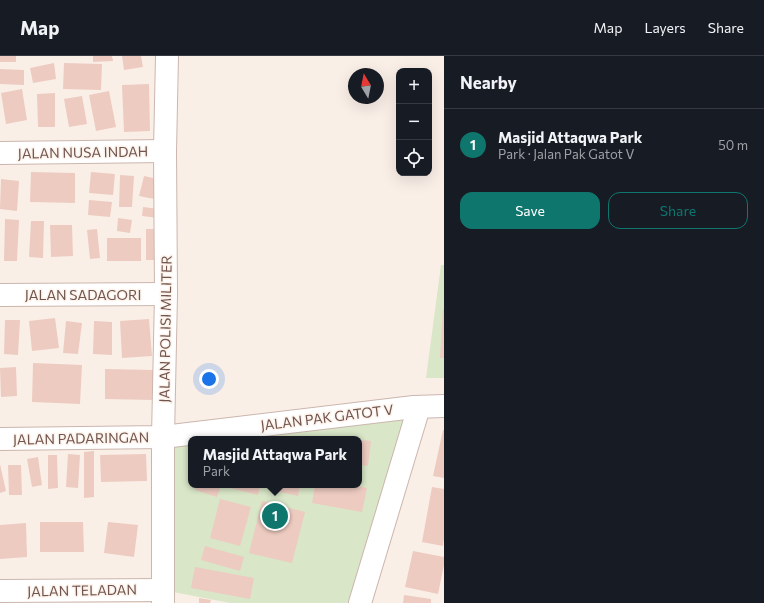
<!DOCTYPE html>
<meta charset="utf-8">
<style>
body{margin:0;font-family:Commissioner,sans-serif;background:#20242c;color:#f1f3f6}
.controls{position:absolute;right:12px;top:12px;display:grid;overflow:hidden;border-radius:8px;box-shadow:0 4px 16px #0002}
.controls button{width:36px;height:36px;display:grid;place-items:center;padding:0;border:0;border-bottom:1px solid #363941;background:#171b24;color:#f1f3f6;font:20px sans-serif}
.compass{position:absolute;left:348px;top:12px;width:36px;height:36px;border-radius:50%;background:#171b24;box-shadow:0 4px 16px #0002;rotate:350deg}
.you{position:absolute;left:209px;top:323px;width:14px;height:14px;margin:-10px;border:3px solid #fff;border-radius:50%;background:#1a73e8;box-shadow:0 0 0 6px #1a73e833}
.badge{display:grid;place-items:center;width:26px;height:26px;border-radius:50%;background:#0f766e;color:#fff;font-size:13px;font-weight:700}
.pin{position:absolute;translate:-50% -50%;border:2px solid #fff;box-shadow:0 1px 4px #0006}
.popup{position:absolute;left:188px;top:380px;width:174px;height:52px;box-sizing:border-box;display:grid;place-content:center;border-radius:8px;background:#171b24;filter:drop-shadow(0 1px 3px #0005);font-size:13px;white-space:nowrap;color:#9ea1a6}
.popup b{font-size:15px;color:#f1f3f6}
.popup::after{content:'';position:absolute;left:50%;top:100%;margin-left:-8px;border:8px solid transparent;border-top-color:#171b24}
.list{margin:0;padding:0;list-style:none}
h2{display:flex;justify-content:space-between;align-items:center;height:52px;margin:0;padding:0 16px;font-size:17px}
h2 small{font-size:13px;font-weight:400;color:#9ea1a6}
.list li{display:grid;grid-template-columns:26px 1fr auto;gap:12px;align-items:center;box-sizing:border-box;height:72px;padding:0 16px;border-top:1px solid #363941}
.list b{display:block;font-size:15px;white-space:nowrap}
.list p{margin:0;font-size:13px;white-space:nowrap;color:#9ea1a6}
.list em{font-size:13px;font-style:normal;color:#9ea1a6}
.actions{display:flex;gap:8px;padding:12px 16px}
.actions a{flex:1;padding:9px 0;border:1px solid #0f766e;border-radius:12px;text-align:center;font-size:14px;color:#0f766e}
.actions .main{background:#0f766e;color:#fff}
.icon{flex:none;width:22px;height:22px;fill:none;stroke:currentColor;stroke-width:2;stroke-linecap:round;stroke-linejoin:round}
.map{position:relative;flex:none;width:444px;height:547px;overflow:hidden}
header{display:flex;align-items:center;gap:24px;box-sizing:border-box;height:56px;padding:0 20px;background:#171b24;border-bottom:1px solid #363941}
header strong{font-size:19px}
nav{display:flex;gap:22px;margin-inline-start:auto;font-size:14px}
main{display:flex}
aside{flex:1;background:#171b24}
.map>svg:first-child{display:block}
</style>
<header>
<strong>Map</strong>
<nav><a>Map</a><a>Layers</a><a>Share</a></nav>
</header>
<main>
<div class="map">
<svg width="444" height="547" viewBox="0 0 444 547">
<rect width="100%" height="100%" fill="#faefe7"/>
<g fill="#d9e6c7" fill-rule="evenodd">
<polygon points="441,209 444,209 444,322 426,322"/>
<path d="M416 355 357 547H230L168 535 165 385ZM191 383H359V429H191Z"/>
</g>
<g fill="#edcbc1">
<rect x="0" y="0" width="16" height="6"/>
<polygon points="93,0 112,0 113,5 93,6"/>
<polygon points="122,0 141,0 143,11 124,14"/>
<polygon points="54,7 56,23 33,27 30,12"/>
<polygon points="64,7 102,8 101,34 63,33"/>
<polygon points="0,13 24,14 24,29 0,28"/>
<polygon points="149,28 150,75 124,76 122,29"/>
<polygon points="22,33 27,64 6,68 1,37"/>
<polygon points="109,35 116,71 96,75 89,39"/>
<polygon points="55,37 55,71 38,71 37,38"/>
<polygon points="82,40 87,68 69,71 64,43"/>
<polygon points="31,116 75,117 75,147 30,146"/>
<polygon points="91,116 115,118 113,139 89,137"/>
<polygon points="120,119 134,120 132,151 119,151"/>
<polygon points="144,120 158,123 154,143 139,140"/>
<polygon points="1,123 19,125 17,155 0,153"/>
<polygon points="89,144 112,146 110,161 88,159"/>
<polygon points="143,151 159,153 158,162 142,160"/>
<polygon points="118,162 132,164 130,177 117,175"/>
<polygon points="5,163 19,164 17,205 4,205"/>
<polygon points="31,165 44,165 43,202 29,201"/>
<polygon points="50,169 72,169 73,200 51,201"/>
<polygon points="97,173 100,202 90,203 87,174"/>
<polygon points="146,173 158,173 159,204 146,204"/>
<rect x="107" y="182" width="34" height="23"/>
<polygon points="443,253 444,253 444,302 440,302"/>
<polygon points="55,262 59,292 32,295 29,265"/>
<polygon points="149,263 152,300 122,302 120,265"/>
<polygon points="5,264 20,264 18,299 4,298"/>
<polygon points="66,265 82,267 78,298 63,297"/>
<polygon points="94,265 112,266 112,299 93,298"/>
<polygon points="33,307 82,309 80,348 32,346"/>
<polygon points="16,311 17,340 1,341 0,312"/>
<polygon points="105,313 154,314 153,344 105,343"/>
<polygon points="443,374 444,374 444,422 433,420"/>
<polygon points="359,384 371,385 368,410 359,409"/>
<polygon points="94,395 94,441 84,442 84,396"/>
<polygon points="68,398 80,399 78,432 66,431"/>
<polygon points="146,398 147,425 101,426 100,399"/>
<polygon points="48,399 57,399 58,432 48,433"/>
<polygon points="38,401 42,429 32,431 27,403"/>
<polygon points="0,408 6,435 0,437"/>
<polygon points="8,409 21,409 22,439 9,439"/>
<polygon points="196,429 221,429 217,441 195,434"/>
<polygon points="231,429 260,429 258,439 230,432"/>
<polygon points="272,429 300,429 298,440 271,434"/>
<polygon points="315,429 352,429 367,432 362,456 312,447"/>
<polygon points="432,431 444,433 444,483 443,490 422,486"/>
<polygon points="220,443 251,451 240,490 210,482"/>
<polygon points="262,445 305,456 292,507 249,497"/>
<polygon points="40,466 83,466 84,496 40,496"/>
<polygon points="108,466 138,469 134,501 104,497"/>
<polygon points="26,467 27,501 0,503 0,469"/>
<polygon points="205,490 244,501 240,515 201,504"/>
<polygon points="413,495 444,501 444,509 438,538 405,531"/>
<polygon points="195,511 254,522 250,543 191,532"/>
<polygon points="404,539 431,543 431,547 403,547"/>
<polygon points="199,542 211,544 210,547 199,547"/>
</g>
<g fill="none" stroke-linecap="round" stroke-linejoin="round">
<g stroke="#cbb6ae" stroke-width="24">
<g id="minor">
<polyline points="0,97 165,95"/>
<polyline points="0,239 166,238"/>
<polyline points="0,383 163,381 414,351 444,350"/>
<polyline points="0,535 163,534"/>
<polyline points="163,547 163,381 166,238 165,95 167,0"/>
<polyline points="360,547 419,351"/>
</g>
</g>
<use href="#minor" stroke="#fff" stroke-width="22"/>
</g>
<g text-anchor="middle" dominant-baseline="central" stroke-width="3" stroke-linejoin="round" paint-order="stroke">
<g font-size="14" fill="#71554e" stroke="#fdf4ed">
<text transform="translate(83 96) rotate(-1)">JALAN NUSA INDAH</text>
<text x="83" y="238">JALAN SADAGORI</text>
<text transform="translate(165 273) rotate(-89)">JALAN POLISI MILITER</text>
<text transform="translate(327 361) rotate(-7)">JALAN PAK GATOT V</text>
<text transform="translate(81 382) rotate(-1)">JALAN PADARINGAN</text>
<text transform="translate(82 534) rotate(-1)">JALAN TELADAN</text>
</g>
</g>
</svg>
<div class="controls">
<button>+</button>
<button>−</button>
<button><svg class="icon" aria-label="locate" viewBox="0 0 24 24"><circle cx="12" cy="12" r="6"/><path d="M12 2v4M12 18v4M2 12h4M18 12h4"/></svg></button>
</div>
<svg class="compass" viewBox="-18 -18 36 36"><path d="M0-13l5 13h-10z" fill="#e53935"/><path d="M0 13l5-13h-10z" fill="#9ea1a6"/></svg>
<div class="you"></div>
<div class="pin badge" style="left:275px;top:460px">1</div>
<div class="popup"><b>Masjid Attaqwa Park</b>Park</div>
</div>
<aside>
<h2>Nearby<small></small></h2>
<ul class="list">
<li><span class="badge">1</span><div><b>Masjid Attaqwa Park</b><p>Park · Jalan Pak Gatot V</p></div><em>50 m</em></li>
</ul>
<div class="actions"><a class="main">Save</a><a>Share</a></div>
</aside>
</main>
